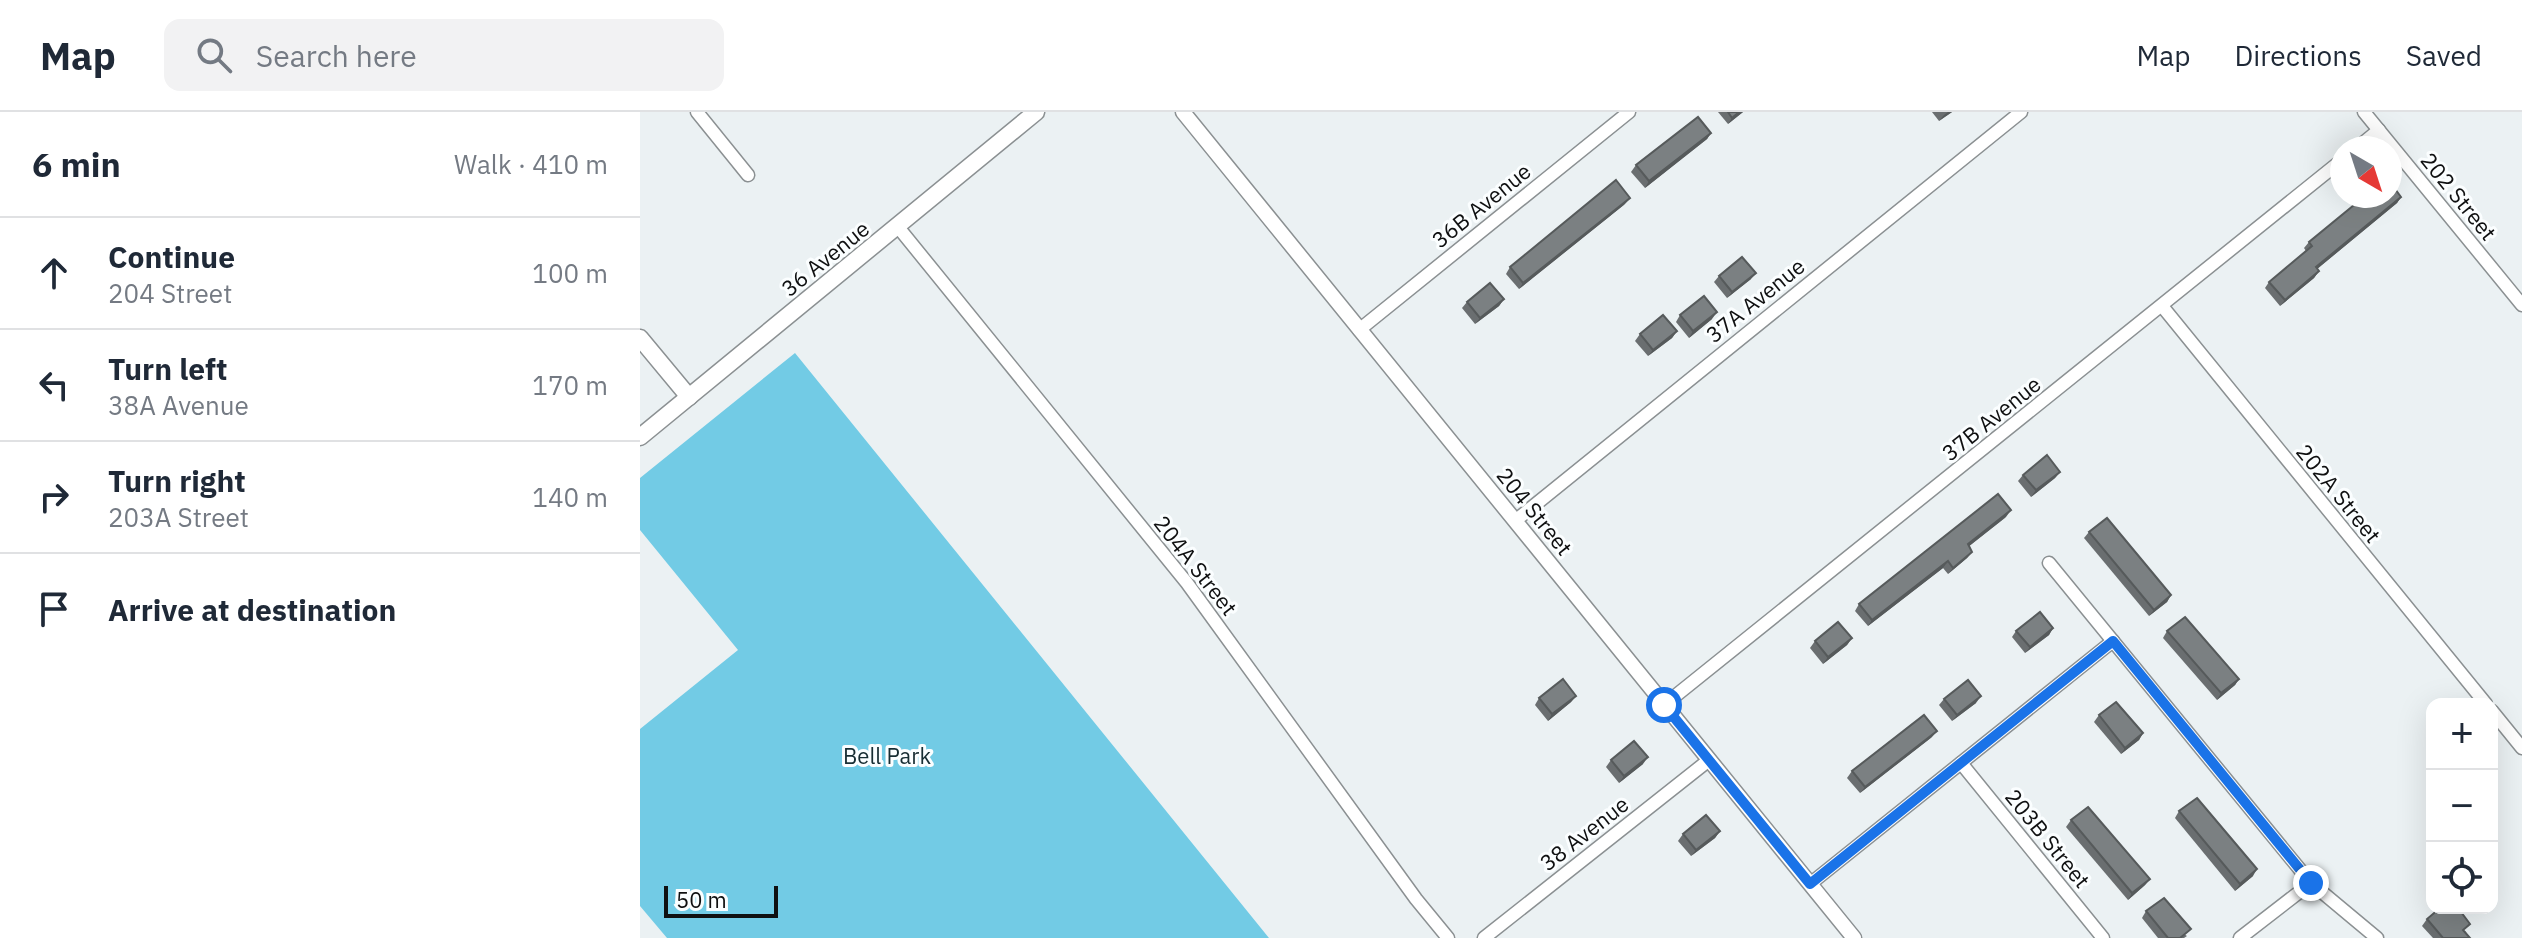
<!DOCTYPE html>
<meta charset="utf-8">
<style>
body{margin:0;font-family:"IBM Plex Sans",sans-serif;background:#f2f2f3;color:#1f2937}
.controls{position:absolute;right:24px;bottom:24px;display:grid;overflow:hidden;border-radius:16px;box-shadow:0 8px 32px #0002}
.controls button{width:72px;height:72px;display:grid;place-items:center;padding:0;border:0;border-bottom:2px solid #e0e1e3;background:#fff;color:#1f2937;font:40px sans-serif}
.compass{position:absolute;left:1690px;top:24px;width:72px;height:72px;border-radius:50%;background:#fff;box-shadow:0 8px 32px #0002;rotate:141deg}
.scale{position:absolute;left:24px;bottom:20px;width:114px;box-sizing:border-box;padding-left:8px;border:4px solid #0f1011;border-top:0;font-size:22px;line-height:28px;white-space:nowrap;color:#0f1011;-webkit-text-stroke:6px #fbfeff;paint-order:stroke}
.stop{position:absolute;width:24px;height:24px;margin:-18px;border:6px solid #1a73e8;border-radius:50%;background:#fff}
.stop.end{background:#1a73e8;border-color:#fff;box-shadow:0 2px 8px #0008}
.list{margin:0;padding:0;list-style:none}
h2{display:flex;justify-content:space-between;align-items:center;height:104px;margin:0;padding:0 32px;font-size:34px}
h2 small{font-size:26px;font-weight:400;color:#747a83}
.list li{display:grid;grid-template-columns:52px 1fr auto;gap:24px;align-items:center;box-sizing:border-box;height:112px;padding:0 32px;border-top:2px solid #e0e1e3}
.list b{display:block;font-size:30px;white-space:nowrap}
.list p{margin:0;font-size:26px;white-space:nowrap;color:#747a83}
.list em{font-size:26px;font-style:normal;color:#747a83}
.icon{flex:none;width:44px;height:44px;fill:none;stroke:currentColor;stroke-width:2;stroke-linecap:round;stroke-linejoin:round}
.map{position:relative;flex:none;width:1882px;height:826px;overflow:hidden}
header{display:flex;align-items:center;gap:48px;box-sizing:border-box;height:112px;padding:0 40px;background:#fff;border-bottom:2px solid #e0e1e3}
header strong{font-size:38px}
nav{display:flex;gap:44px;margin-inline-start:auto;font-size:28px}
.search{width:560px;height:72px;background:#f2f2f3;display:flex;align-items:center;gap:20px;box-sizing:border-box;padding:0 28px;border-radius:16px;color:#747a83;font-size:30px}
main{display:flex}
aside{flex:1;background:#fff}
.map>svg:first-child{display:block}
</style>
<header>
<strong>Map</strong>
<div class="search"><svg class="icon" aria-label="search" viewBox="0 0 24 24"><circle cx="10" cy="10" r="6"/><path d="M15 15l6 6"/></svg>Search here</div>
<nav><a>Map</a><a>Directions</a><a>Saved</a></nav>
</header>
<main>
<aside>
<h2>6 min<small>Walk · 410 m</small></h2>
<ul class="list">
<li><svg class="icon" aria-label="ahead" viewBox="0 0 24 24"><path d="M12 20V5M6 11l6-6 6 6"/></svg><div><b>Continue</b><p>204 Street</p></div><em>100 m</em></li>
<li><svg class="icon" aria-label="left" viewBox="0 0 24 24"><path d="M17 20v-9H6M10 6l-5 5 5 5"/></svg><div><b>Turn left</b><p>38A Avenue</p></div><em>170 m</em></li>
<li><svg class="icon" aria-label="right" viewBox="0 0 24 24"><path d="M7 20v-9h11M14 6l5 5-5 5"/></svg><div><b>Turn right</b><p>203A Street</p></div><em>140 m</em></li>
<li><svg class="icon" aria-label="arrive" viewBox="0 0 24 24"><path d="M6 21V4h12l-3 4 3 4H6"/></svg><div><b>Arrive at destination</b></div></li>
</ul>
</aside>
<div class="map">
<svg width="1882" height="826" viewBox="0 0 1882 826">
<rect width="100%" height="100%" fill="#ebf1f3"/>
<polygon fill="#72cbe5" points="155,241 629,826 27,826 0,794 0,617 98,538 0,418 0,366"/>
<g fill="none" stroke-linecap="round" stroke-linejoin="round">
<g stroke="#8b9092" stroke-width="15">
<g id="minor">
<polyline points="57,0 108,63"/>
<polyline points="1724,0 1882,193"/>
<polyline points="1717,36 1739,18"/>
<polyline points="258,115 547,471 776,787 808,826"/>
<polyline points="1522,194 1846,592"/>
<polyline points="719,218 989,0"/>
<polyline points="875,409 1381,0"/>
<polyline points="1409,451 1671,771 1737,826"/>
<polyline points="1024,593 1702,48"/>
<polyline points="1852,599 1882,636"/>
<polyline points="1321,651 1463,826"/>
<polyline points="1170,772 1473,529"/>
<polyline points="844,826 1069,648"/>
<polyline points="1600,826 1671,771"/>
</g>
</g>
<g stroke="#8b9092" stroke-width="17">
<polyline id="tertiary" points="543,0 1214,826"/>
</g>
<g stroke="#8b9092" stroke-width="19">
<g id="secondary">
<polyline points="0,226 49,285"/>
<polyline points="0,325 396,0"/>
</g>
</g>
<use href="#minor" stroke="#fff" stroke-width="12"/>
<use href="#tertiary" stroke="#fff" stroke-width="14"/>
<use href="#secondary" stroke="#fff" stroke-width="16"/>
</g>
<g fill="#6a6e70">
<polygon points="1078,0 1103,0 1088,12"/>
<polygon points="1292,0 1312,0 1299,9"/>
<polygon points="1071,21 1067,27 1005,76 991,60 996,53"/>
<polygon points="1761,85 1757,91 1677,157 1679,159 1674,166 1640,194 1625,176 1629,170 1666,139 1664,136 1669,130"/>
<polygon points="985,92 879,177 866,162 870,155"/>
<polygon points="1079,164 1111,167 1087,186 1074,170"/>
<polygon points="864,187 859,194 835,212 822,196 827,190"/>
<polygon points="1040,203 1072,207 1049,226 1036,210"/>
<polygon points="1037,219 1032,226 1008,244 995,229 1000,222"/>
<polygon points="1420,360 1415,366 1391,385 1378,369 1383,363"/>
<polygon points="1366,405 1329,434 1332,440 1327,446 1308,462 1303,456 1228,514 1215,499 1219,492"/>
<polygon points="1449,420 1531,483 1527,490 1509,504 1444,426"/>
<polygon points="1413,516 1409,523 1385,541 1372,525 1376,519"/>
<polygon points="1527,519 1599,567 1595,573 1577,588 1523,526"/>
<polygon points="1212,526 1207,533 1183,552 1170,536 1175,529"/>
<polygon points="936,584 931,590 908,609 895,593 899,586"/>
<polygon points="1304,587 1336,591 1312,609 1299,593"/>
<polygon points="1459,603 1503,621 1499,628 1481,642 1454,610"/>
<polygon points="1292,625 1220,681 1207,666 1212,659"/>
<polygon points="971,648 1003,652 979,671 966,655"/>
<polygon points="1539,699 1613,764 1595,779 1535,706"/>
<polygon points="1431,708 1510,767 1505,773 1488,788 1426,715"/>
<polygon points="1080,719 1075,726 1051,744 1038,729 1043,722"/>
<polygon points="1506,799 1547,824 1544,826 1518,826 1502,806"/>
<polygon points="1787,807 1825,819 1830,826 1793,826 1782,814"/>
</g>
<g fill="#565a5b">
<polygon points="1099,0 1103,0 1088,12 1092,6"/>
<polygon points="1308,0 1312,0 1299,9 1304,3"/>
<polygon points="1071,21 1067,27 1005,76 1009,69"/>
<polygon points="1761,85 1757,91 1671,162 1676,155"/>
<polygon points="990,86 985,92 879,177 883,171"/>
<polygon points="1679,159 1674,166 1640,194 1645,188"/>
<polygon points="1116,161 1111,167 1087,186 1092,180"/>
<polygon points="864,187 859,194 835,212 840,206"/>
<polygon points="1077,200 1072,207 1049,226 1053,219"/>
<polygon points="1037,219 1032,226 1008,244 1013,238"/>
<polygon points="1420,360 1415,366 1391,385 1396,378"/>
<polygon points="1371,398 1366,405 1323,439 1328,432"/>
<polygon points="1332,440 1327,446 1308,462 1313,456"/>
<polygon points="1308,449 1303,456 1228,514 1232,508"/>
<polygon points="1531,483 1527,490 1509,504 1514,498"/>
<polygon points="1413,516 1409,523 1385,541 1390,535"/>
<polygon points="1212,526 1207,533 1183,552 1188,545"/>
<polygon points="1599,567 1595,573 1577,588 1581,581"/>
<polygon points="936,584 931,590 908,609 912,602"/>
<polygon points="1341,584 1336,591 1312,609 1317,603"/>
<polygon points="1297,619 1292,625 1220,681 1225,675"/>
<polygon points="1503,621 1499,628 1481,642 1485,636"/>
<polygon points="1008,645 1003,652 979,671 984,664"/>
<polygon points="1080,719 1075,726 1051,744 1056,738"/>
<polygon points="1617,757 1613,764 1595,779 1600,772"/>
<polygon points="1510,767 1505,773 1488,788 1492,781"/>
</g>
<g fill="#7b8082" stroke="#565a5b" stroke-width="2">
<polygon points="1088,0 1099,0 1092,6"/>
<polygon points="1058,5 1071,21 1009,69 996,53"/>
<polygon points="976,68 990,86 883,171 870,155"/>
<polygon points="1750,70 1761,85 1676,155 1679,159 1645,188 1629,170 1672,134 1669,130 1725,84 1750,84"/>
<polygon points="1102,145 1116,161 1092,180 1079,164"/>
<polygon points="850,171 864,187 840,206 827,190"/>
<polygon points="1064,184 1077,200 1053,219 1040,203"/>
<polygon points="1023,203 1037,219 1013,238 1000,222"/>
<polygon points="1407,343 1420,360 1396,378 1383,363"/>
<polygon points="1358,382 1371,398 1328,432 1332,440 1313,456 1308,449 1232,508 1219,492"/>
<polygon points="1467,406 1531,483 1514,498 1449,420"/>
<polygon points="1400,500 1413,516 1390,535 1376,519"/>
<polygon points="1545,505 1599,567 1581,581 1527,519"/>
<polygon points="1198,510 1212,526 1188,545 1175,529"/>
<polygon points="923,567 936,584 912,602 899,586"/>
<polygon points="1328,568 1341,584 1317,603 1304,587"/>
<polygon points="1476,590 1503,621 1485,636 1459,603"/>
<polygon points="1284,603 1297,619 1225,675 1212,659"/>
<polygon points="994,629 1008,645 984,664 971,648"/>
<polygon points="1557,686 1617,757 1600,772 1539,699"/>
<polygon points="1448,695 1510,767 1492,781 1431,708"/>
<polygon points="1066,703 1080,719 1056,738 1043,722"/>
<polygon points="1524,786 1551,817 1540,826 1528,826 1506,799"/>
<polygon points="1800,796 1818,796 1830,812 1823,818 1830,826 1803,826 1787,807"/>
</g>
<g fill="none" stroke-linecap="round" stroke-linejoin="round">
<polyline stroke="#1a73e8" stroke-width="10" points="1024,593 1170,772 1473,529 1671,771"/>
</g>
<g text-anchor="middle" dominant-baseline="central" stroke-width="6" stroke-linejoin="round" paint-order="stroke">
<g font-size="22" fill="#0f1011" stroke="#fbfeff">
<text transform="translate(1819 84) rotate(51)">202 Street</text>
<text transform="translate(841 93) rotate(-39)">36B Avenue</text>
<text transform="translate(185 146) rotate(-39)">36 Avenue</text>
<text transform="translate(1115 188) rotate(-39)">37A Avenue</text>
<text transform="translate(1351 306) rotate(-39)">37B Avenue</text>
<text transform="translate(1699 381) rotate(51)">202A Street</text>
<text transform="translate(895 399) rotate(51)">204 Street</text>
<text transform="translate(556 453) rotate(52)">204A Street</text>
<text transform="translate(944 721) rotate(-38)">38 Avenue</text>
<text transform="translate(1408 726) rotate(51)">203B Street</text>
</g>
<g font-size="22" fill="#172d33" stroke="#fbfeff">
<text x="247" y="643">Bell Park</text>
</g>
</g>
</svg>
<div class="controls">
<button>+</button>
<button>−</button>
<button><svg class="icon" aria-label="locate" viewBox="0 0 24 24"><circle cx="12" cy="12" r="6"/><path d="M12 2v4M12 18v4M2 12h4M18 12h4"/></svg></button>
</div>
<svg class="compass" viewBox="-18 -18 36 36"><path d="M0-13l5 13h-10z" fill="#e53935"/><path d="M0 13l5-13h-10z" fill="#747a83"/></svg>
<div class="scale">50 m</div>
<div class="stop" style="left:1024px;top:593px"></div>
<div class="stop end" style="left:1671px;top:771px"></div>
</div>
</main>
